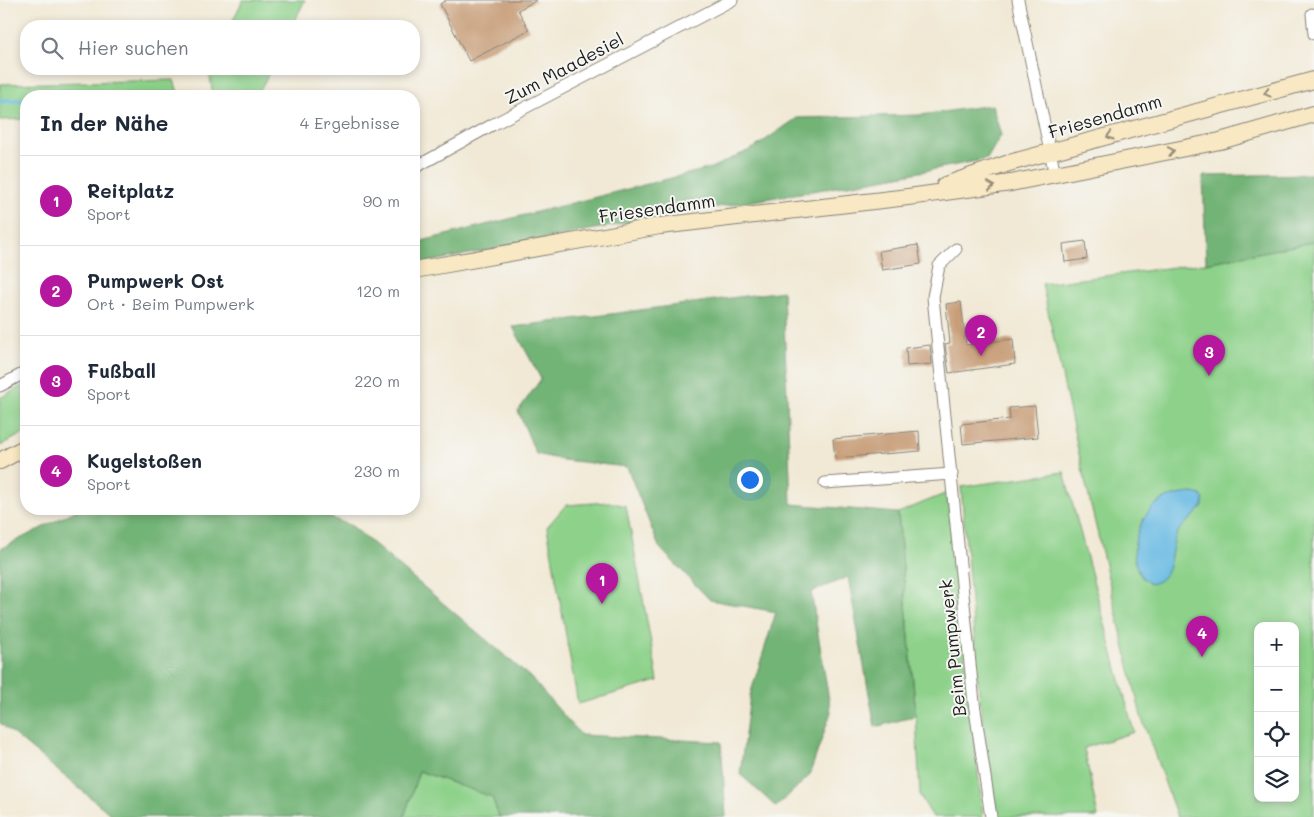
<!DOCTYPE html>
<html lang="de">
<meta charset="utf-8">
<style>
body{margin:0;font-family:Mali,sans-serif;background:#f6f6f7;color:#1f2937}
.controls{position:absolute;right:15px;bottom:15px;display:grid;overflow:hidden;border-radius:10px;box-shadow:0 2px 8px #0003}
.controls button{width:45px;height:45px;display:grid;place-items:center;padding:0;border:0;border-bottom:1px solid #e0e1e3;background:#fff;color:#1f2937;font:25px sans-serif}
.you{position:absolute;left:749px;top:479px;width:18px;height:18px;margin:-12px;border:4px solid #fff;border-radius:50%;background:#1a73e8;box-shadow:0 0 0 8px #1a73e833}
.badge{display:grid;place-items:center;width:32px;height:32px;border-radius:50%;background:#b5179e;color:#fff;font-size:16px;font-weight:700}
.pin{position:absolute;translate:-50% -41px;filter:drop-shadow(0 1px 2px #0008)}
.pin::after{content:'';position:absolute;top:26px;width:18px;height:15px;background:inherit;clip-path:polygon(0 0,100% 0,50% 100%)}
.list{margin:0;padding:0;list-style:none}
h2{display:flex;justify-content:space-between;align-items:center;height:65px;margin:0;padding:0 20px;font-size:21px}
h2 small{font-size:16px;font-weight:400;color:#747a83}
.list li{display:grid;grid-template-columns:32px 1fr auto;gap:15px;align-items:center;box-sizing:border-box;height:90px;padding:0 20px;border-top:1px solid #e0e1e3}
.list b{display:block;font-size:19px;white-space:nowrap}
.list p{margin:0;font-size:16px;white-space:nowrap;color:#747a83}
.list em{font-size:16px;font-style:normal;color:#747a83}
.icon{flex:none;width:28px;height:28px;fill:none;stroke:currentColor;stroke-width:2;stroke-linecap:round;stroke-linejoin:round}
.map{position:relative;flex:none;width:1314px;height:817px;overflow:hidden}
.search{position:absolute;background:#fff;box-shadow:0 2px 8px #0003;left:20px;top:20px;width:400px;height:55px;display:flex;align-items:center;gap:12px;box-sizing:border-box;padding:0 18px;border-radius:20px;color:#747a83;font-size:19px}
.panel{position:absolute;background:#fff;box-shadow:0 2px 8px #0003;left:20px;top:90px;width:400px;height:425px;border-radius:20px}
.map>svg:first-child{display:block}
</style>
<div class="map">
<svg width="1314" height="817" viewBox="0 0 1314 817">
<rect width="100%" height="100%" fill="#f6f6f2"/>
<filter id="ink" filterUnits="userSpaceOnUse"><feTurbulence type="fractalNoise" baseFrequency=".02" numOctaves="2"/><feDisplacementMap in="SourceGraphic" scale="10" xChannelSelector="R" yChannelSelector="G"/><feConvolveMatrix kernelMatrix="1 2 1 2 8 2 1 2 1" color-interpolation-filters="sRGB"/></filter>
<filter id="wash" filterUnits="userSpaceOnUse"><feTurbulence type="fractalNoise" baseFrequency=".0096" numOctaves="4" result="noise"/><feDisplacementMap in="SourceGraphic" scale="20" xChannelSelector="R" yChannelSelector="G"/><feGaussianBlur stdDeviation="1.12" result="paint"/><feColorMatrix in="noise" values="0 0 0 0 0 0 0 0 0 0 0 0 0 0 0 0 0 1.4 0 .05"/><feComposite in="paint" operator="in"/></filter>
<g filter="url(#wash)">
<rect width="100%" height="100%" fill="#f1e9d5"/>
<g fill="#8dd18a" stroke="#547653" fill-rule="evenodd">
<polygon points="243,0 305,0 292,26 230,26"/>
<polygon points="209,69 271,69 257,96 213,96"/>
<polygon points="174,80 179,96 26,96 26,119 0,120 0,84"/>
<path d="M1314 242V817H1177L1141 716 1082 468 1042 284 1206 263ZM1258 626H1295V798H1258Z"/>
<polygon points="26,384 26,432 0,446 0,398"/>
<polygon points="1064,472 1134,732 1084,748 1098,817 997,817 980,703 961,487"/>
<polygon points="947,493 983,817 933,817 920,796 916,716 898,513"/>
<polygon points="609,502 626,506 658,681 578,704 547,527 566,505"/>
<polygon points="419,771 492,797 499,817 404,817"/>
</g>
<g fill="#72b376" stroke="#476849">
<polygon points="992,105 1001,135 987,159 883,179 635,221 414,265 414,243 711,168 754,148 797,118 921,115"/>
<polygon points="1314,174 1314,242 1206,263 1203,176"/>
<polygon points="783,291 791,504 898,513 916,716 875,727 848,577 811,592 831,712 809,776 776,807 740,774 750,695 776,612 710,600 659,547 627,467 563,460 536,454 518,411 541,379 513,327"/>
<polygon points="79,509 309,509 352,526 530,677 581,735 721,742 726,817 499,817 492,797 419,771 404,817 114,817 0,723 0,549"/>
</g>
<path fill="#67bae3" stroke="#426b80" d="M1193 493 1201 495 1204 500 1203 506C1196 516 1185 522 1178 532 1167 550 1176 580 1150 584 1148 582 1143 579 1141 576 1126 555 1138 516 1159 502 1168 496 1181 494 1193 493Z"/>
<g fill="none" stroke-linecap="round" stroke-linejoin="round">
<polyline stroke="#67bae3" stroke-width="4.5" points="0,101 26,100"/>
</g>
<g id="blocks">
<g fill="#c89e79">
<polygon points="446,0 537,0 518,10 529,30 469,61 440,4"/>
<polygon points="1085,241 1087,259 1065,262 1063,244"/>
<polygon points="918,245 921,264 882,270 879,251"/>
<polygon points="961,302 966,345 1013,339 1015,364 949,373 945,344 950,343 946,304"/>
<polygon points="930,345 932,364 907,366 906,348"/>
<polygon points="1035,406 1038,437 963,444 961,424 1010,419 1009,408"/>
<polygon points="919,431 920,451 835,458 833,439"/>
</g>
</g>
</g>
<g filter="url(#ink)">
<use href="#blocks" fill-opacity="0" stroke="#868278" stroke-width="1"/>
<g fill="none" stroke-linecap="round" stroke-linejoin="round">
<g stroke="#868278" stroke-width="13">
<g id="street">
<polyline points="1018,0 1055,175"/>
<polyline points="1312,14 1314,34"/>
<polyline points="414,168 492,125 732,0"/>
<polyline points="956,249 939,266 933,297 974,703 991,817"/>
<polyline points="0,386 26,372"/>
<polyline points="825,483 952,474"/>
</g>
</g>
<g stroke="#868278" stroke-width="18">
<g id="secondary">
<polyline points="945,185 1009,163 1314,80"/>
<polyline points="414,270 660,226 908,197 1011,183 1220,141 1314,114"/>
<polyline points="0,461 26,447"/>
</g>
</g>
<use href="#street" stroke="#fff" stroke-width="11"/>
<use href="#secondary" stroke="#f8e8c3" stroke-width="16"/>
</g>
<defs><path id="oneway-chevron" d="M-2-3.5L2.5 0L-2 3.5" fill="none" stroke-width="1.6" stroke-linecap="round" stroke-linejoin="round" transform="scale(1.25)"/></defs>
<g stroke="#958c78">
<use href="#oneway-chevron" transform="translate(1267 93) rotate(165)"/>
<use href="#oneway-chevron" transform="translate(1110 136) rotate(164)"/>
<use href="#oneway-chevron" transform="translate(1171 151) rotate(-11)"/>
<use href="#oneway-chevron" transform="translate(991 186) rotate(-8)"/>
</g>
</g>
<g text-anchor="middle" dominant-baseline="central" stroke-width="4" stroke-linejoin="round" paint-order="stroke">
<g font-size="18" fill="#1c1c1c" stroke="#f6f6f2">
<text transform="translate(564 68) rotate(-28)">Zum Maadesiel</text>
<text transform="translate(1105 116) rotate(-16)">Friesendamm</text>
<text transform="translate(657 208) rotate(-8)">Friesendamm</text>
<text transform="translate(952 648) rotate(-96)">Beim Pumpwerk</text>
</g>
</g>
</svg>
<div class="controls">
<button>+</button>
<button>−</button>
<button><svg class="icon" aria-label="locate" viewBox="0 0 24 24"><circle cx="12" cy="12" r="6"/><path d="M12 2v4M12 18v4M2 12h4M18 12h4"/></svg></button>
<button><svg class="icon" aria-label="layers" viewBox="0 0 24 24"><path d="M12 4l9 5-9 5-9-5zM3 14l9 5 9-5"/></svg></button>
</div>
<div class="you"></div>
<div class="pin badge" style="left:602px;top:604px">1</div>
<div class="pin badge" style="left:981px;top:356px">2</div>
<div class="pin badge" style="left:1209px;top:376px">3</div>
<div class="pin badge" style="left:1202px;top:657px">4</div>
<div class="search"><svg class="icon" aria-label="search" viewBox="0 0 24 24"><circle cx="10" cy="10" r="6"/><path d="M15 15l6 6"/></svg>Hier suchen</div>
<section class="panel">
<h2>In der Nähe<small>4 Ergebnisse</small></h2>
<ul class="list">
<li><span class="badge">1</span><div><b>Reitplatz</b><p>Sport</p></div><em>90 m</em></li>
<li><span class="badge">2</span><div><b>Pumpwerk Ost</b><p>Ort · Beim Pumpwerk</p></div><em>120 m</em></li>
<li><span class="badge">3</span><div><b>Fußball</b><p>Sport</p></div><em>220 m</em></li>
<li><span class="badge">4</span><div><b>Kugelstoßen</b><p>Sport</p></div><em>230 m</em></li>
</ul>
</section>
</div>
